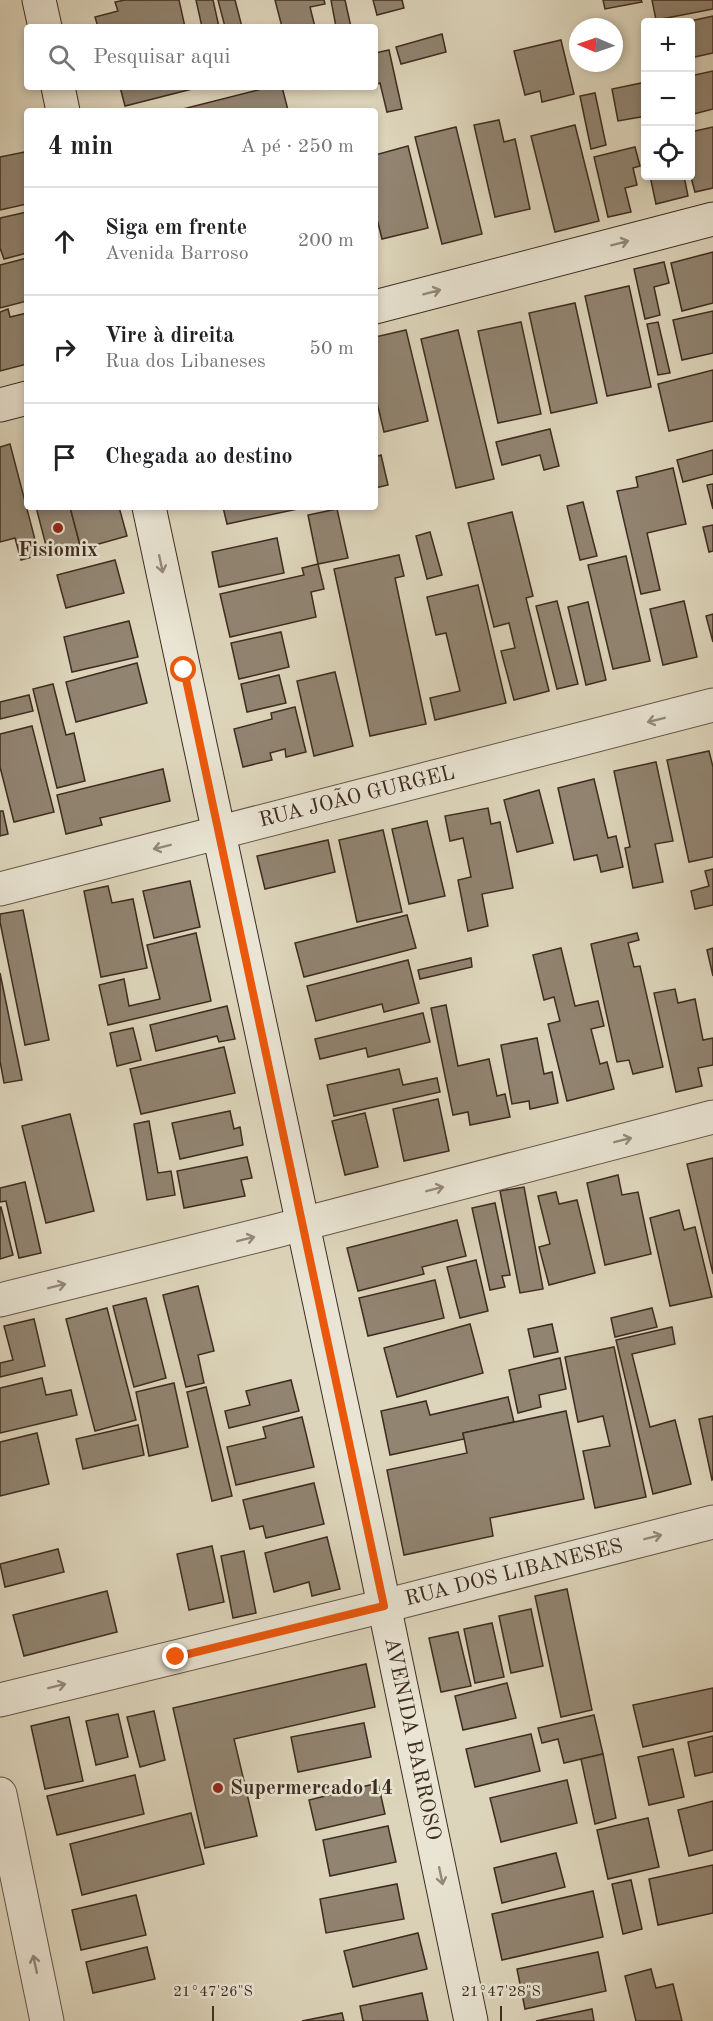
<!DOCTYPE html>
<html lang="pt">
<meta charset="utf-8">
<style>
body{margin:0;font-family:"Old Standard TT",serif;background:#f6f6f6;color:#202124}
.controls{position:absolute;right:18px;top:18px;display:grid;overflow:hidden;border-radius:6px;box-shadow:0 3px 9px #0003}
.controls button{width:54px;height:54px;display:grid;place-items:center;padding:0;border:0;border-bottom:2px solid #e0e0e0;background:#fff;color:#202124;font:30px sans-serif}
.compass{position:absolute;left:569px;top:18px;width:54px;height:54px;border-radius:50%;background:#fff;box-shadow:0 3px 9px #0003;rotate:272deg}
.stop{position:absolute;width:18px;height:18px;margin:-14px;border:4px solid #ea580c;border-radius:50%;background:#fff}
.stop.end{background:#ea580c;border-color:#fff;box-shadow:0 2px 6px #0008}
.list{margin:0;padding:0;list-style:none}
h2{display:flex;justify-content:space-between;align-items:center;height:78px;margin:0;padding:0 24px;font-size:26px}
h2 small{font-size:20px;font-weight:400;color:#757577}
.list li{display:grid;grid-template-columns:39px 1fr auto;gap:18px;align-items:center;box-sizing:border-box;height:108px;padding:0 24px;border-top:2px solid #e0e0e0}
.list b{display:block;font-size:22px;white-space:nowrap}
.list p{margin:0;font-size:20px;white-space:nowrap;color:#757577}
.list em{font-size:20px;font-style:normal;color:#757577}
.icon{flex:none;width:33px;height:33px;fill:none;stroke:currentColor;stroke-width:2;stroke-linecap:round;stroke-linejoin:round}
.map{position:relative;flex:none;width:713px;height:2021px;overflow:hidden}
.search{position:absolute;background:#fff;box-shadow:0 3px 9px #0003;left:24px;top:24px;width:354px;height:66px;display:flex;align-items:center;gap:15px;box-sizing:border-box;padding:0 21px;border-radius:6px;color:#757577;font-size:22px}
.panel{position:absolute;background:#fff;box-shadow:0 3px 9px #0003;left:24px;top:108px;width:354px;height:402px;border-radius:6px}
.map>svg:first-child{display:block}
</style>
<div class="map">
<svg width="713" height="2021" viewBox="0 0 713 2021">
<rect width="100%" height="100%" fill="#ddd5bb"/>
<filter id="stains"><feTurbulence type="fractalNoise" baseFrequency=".00333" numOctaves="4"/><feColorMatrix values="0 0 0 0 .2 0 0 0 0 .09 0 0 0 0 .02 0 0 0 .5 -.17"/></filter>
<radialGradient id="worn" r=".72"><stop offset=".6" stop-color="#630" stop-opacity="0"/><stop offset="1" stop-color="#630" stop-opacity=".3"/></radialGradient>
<g fill="#918471" stroke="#3e2c20" stroke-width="1.5">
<polygon points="125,0 179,0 185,27 98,27 95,17 118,11 115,2"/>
<polygon points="196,0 213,0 219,27 202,27"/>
<polygon points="218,0 235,0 242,27 225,27"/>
<polygon points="275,0 324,0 325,4 310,7 315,27 282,27"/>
<polygon points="331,0 345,0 351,27 336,27"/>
<polygon points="373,0 402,0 404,8 377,15"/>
<polygon points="603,0 641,0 642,2 605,9"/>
<polygon points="652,0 713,0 713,9 656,20"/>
<polygon points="713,16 713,53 690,58 690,22 686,22"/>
<polygon points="442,34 446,52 401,64 396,47"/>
<polygon points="561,40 574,94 542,102 540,91 525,95 514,51"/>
<polygon points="389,50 402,109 387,112 380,83 375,85 375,53"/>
<polygon points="713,71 713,109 690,115 690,76"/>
<polygon points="646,82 646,116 618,121 612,89"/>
<polygon points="120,87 200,87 125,106"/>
<polygon points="257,87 282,87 288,110 175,111 258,90"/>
<polygon points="595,93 606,145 591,149 580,96"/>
<polygon points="499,120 504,142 515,139 530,209 495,217 474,125"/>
<polygon points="575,125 599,221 555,232 531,136"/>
<polygon points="456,127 482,234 442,244 415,137"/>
<polygon points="713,127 713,188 695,192 690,174 690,132"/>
<polygon points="408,146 428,228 382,239 375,211 375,155"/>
<polygon points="635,147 640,166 633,168 637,185 625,188 631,212 608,217 594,157"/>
<polygon points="24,152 27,162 27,204 0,210 0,157"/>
<polygon points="650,176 684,176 688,196 656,204"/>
<polygon points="27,212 27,253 4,259 0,248 0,218"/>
<polygon points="713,252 713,303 682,311 671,263"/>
<polygon points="27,258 27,301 0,308 0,265"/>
<polygon points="664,262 669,283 654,287 660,315 645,319 634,269"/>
<polygon points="629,286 651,387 607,396 585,296"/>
<polygon points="575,303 597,403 551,413 529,313"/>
<polygon points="8,309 10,317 27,313 27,364 0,371 0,312"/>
<polygon points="713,311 713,353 682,360 673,320"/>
<polygon points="521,322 541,414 498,423 478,331"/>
<polygon points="658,322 670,373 658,375 647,324"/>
<polygon points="406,330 428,421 384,432 375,394 375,337"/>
<polygon points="458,330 494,479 456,488 421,339"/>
<polygon points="713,370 713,421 669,431 658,384"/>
<polygon points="550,429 559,466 544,470 540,455 502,465 496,442"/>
<polygon points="10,444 39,555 21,560 15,538 0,542 0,447"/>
<polygon points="713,450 713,474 683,482 677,460"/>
<polygon points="381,455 388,485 375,488 375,457"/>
<polygon points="673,468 686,524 647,533 660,590 641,594 617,491 638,487 636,477"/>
<polygon points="713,484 713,509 707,485"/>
<polygon points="583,502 597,556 580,560 567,506"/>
<polygon points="36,507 70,507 81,549 49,557"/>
<polygon points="70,507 119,507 127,536 81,549"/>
<polygon points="223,507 307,507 227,524"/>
<polygon points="337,509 348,558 318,564 308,515"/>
<polygon points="512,512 533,596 526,598 549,691 514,700 501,651 515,648 509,623 494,627 468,523"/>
<polygon points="713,525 713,551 709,552 703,527"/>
<polygon points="430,532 442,575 427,579 416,536"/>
<polygon points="277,538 284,573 219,587 212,552"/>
<polygon points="399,555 404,576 395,578 426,724 370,736 334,569"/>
<polygon points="626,556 650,661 613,669 588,565"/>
<polygon points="115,560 124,593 66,608 57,575"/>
<polygon points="318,564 324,589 311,592 316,617 230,637 220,594 304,575 302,568"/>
<polygon points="478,585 506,703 435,720 430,698 460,691 446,633 436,635 427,597"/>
<polygon points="557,601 578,684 557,689 536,606"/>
<polygon points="684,601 697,657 663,665 650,609"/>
<polygon points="588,602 606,680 586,685 568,607"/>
<polygon points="713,614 713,642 706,616"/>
<polygon points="129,621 138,657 72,672 64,637"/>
<polygon points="281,632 289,667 239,679 231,643"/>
<polygon points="137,663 147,703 76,722 66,682"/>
<polygon points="335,672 353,746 314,756 297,681"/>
<polygon points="279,675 286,703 247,712 241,684"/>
<polygon points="53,684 66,735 74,733 85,781 57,788 33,689"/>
<polygon points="29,695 33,711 0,719 0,702"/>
<polygon points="295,707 306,752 286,757 285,749 270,753 272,760 243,767 234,729 272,719 271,713"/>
<polygon points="32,726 54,812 14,822 0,767 0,734"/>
<polygon points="709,751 713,767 713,857 689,862 667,760"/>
<polygon points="656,762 673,841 655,844 663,882 633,888 625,848 630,847 614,771"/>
<polygon points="163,769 170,801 100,818 102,825 66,834 57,795"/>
<polygon points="594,779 608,838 616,836 623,867 601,872 597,855 574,860 558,788"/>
<polygon points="539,790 553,843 517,852 504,800"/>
<polygon points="488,808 491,824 500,822 513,888 482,894 488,926 468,931 458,880 471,877 463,838 450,841 445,816"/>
<polygon points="0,811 3,811 8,834 0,836"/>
<polygon points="427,821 445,896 409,904 392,829"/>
<polygon points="383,830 402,912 357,922 339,840"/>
<polygon points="328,840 335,872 265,889 257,856"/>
<polygon points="713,869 713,905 695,909 691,891 709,886 705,871"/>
<polygon points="190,881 200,927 154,938 143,891"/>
<polygon points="108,886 112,903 133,899 147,968 101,977 84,891"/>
<polygon points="23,910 49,1040 25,1045 0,922 0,914"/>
<polygon points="407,915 416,948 304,977 295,943"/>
<polygon points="196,933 211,1001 108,1025 99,985 124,979 129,1006 160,999 147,945"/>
<polygon points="637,933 639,940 628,943 634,967 640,966 663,1067 633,1074 629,1060 617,1062 591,944"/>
<polygon points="561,948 575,1006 598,1001 604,1026 591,1029 600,1064 607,1062 614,1089 567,1101 548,1024 560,1021 554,997 544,1000 533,955"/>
<polygon points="713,948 713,976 707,950"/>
<polygon points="471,958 472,967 420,979 418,970"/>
<polygon points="408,960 419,1003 384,1012 382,1004 316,1021 307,986"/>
<polygon points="0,973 22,1080 4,1083 0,1061"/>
<polygon points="675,989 678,1003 695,999 703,1040 713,1038 713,1065 698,1068 702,1086 676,1092 654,993"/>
<polygon points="446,1005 458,1066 489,1059 497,1096 505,1094 510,1117 470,1125 468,1112 453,1115 431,1008"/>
<polygon points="227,1006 235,1039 219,1042 217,1036 156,1051 150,1025"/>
<polygon points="423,1013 430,1042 368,1057 366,1048 320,1059 315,1039"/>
<polygon points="133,1028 141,1060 117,1066 110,1033"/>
<polygon points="537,1038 544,1074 552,1072 558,1103 530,1109 529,1101 512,1104 501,1045"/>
<polygon points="224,1047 235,1093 141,1114 130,1069"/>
<polygon points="399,1069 403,1085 437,1078 440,1092 334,1116 327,1085"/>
<polygon points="438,1099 449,1151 404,1161 393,1109"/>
<polygon points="230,1111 234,1129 240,1127 243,1145 180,1159 172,1123"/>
<polygon points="365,1113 378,1167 345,1175 332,1121"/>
<polygon points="70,1114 94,1211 46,1223 22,1126"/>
<polygon points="149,1121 158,1173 171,1171 175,1195 147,1200 134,1124"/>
<polygon points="247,1157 252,1178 241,1180 245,1196 184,1208 177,1171"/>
<polygon points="713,1158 713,1274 687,1164"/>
<polygon points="618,1175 622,1195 638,1192 651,1254 605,1265 587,1183"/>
<polygon points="25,1182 41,1253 19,1258 6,1201 0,1202 0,1188"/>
<polygon points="524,1187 543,1289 520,1293 500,1191"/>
<polygon points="556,1192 559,1204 577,1200 595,1273 549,1285 539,1247 550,1244 538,1196"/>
<polygon points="495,1203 510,1275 502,1276 505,1287 490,1290 472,1208"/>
<polygon points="1,1207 13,1255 0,1259 0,1207"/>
<polygon points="679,1210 684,1230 695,1227 712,1297 670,1306 650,1218"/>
<polygon points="457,1220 466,1256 422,1267 424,1274 358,1291 347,1248"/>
<polygon points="476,1260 488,1311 460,1318 447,1267"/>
<polygon points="435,1280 444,1318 368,1336 359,1298"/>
<polygon points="198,1286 214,1351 198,1355 204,1383 186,1387 163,1295"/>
<polygon points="146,1298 166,1378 134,1387 113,1306"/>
<polygon points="107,1308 136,1420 95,1431 66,1319"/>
<polygon points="652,1308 657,1327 615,1337 611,1318"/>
<polygon points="34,1319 45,1366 0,1377 0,1363 13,1360 4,1326"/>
<polygon points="470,1324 483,1373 397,1397 384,1348"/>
<polygon points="552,1324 558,1352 534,1357 528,1329"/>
<polygon points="672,1327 675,1344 632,1354 650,1427 675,1420 691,1484 653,1494 616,1340"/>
<polygon points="614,1347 646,1497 595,1508 583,1451 610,1446 603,1416 578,1422 565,1357"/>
<polygon points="560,1358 566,1389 539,1395 541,1407 518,1413 509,1370"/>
<polygon points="42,1378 46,1395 71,1390 77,1415 0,1433 0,1388"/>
<polygon points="291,1380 299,1411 229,1428 225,1411 250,1405 246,1391"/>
<polygon points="174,1383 188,1447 149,1456 136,1392"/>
<polygon points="206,1387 232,1496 212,1501 187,1392"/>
<polygon points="508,1397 514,1422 463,1433 464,1439 390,1455 381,1411 426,1401 430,1415"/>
<polygon points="566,1411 584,1499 490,1518 493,1536 404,1555 387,1470 467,1453 463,1433"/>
<polygon points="713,1416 713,1479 712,1480 699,1419"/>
<polygon points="302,1417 314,1467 236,1485 227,1447 266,1438 263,1427"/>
<polygon points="138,1425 144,1455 83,1469 76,1439"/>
<polygon points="37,1433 49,1484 0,1496 0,1442"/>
<polygon points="314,1483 324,1524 266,1538 263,1526 250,1529 243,1500"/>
<polygon points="327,1537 340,1589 312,1596 309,1582 274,1592 265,1553"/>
<polygon points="212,1546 224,1602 189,1610 177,1554"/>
<polygon points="58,1549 64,1572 5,1587 0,1564"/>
<polygon points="244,1551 256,1613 233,1618 221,1556"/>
<polygon points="567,1589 592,1710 561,1717 535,1596"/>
<polygon points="107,1591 117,1632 24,1656 13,1615"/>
<polygon points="531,1609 543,1666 511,1673 499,1616"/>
<polygon points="492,1623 504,1677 475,1683 464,1629"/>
<polygon points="458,1632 471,1686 441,1692 429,1638"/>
<polygon points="366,1664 375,1707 234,1739 257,1836 205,1848 173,1708"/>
<polygon points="507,1683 516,1718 463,1730 455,1696"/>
<polygon points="713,1688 713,1731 643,1747 633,1705"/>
<polygon points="154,1711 165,1760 140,1767 127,1717"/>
<polygon points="118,1714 128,1757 96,1765 86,1721"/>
<polygon points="594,1715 603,1754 564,1763 558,1739 542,1743 538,1728"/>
<polygon points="69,1717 83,1781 45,1789 31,1726"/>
<polygon points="364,1723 371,1757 298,1772 291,1737"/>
<polygon points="531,1734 540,1771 475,1787 466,1749"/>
<polygon points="713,1736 713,1772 695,1776 688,1742"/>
<polygon points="673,1749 684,1797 649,1805 638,1757"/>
<polygon points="603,1754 616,1818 595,1824 581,1759"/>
<polygon points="135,1775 144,1814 57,1835 47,1796"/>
<polygon points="567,1780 577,1823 501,1842 490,1798"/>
<polygon points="378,1783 385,1814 316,1830 309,1800"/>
<polygon points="713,1801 713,1850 689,1856 678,1810"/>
<polygon points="191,1813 204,1864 82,1895 70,1844"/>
<polygon points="648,1818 659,1867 608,1879 597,1830"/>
<polygon points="388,1826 396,1862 330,1876 323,1840"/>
<polygon points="556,1853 565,1887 502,1903 494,1868"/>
<polygon points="713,1865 713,1913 658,1925 649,1879"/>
<polygon points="631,1880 642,1929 623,1934 612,1884"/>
<polygon points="397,1884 404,1919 326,1933 320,1899"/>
<polygon points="593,1891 603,1937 502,1960 492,1914"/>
<polygon points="136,1895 146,1935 81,1950 72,1910"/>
<polygon points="418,1933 427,1969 353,1987 344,1951"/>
<polygon points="147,1947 155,1979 93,1993 86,1962"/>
<polygon points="598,1952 606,1991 525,2009 517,1969"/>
<polygon points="651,1969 656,1988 673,1984 682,2021 636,2021 625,1976"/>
<polygon points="422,1993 428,2021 363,2021 360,2006"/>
<polygon points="592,2009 594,2021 536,2021"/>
<polygon points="342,2013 344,2021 302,2021"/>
</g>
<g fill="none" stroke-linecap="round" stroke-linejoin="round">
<g stroke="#665647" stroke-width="35">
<g id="street">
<polyline points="0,889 713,705"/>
<polyline points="0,1300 276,1231 713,1117"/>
<polyline points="0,1700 384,1606 713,1522"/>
<polyline points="0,1794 47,2021"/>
</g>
</g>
<g stroke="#3e2c20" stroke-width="35">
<g id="secondary">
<polyline points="39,0 45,27"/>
<polyline points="58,87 63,111"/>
<polyline points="375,307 713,219"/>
<polyline points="0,405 27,398"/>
<polyline points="149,507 362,1500 471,2021"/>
</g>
</g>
<use href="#street" stroke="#e9e4d3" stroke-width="33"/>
<use href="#secondary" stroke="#e9e4d3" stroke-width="33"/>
</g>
<defs><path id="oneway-shaft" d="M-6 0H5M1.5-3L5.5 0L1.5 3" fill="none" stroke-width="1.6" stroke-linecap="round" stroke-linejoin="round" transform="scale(1.5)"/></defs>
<g stroke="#94887a">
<use href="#oneway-shaft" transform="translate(620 243) rotate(-15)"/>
<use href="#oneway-shaft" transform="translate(432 292) rotate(-15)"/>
<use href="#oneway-shaft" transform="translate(161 564) rotate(78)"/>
<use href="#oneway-shaft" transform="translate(656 720) rotate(166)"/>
<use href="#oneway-shaft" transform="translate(162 847) rotate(166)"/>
<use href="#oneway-shaft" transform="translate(623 1140) rotate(-14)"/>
<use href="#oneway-shaft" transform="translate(435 1189) rotate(-14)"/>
<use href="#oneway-shaft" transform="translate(246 1239) rotate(-14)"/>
<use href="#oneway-shaft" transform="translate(57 1286) rotate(-14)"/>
<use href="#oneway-shaft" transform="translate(653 1537) rotate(-14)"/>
<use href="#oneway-shaft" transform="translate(57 1686) rotate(-14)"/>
<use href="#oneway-shaft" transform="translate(441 1876) rotate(78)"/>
<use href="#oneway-shaft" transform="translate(35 1964) rotate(-102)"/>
</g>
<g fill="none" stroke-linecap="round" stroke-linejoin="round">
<polyline stroke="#ea580c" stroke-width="8" points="176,1657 384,1606 184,670"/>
</g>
<path fill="none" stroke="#3e2c20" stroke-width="2" d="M213 2021V2006M501 2021V2006"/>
<g fill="#8f2418" stroke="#e9e4d3" stroke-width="2">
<circle cx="58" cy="528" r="6"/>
<circle cx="218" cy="1788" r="6"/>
</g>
<g text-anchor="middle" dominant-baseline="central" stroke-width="5" stroke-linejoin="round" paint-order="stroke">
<g font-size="21" font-weight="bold" fill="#3e2c20" stroke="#e9e4d3">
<text x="58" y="550">Fisiomix</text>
<text x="230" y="1788" text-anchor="start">Supermercado 14</text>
</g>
<g font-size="21" fill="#3e2c20" stroke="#e9e4d3">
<text transform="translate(357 797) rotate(-14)">RUA JOÃO GURGEL</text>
<text transform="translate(514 1573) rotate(-14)">RUA DOS LIBANESES</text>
<text transform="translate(412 1739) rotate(78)">AVENIDA BARROSO</text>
</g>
</g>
<g font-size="15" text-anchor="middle" fill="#3e2c20" stroke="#e9e4d3" stroke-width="5" stroke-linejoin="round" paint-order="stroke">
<text x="213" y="1996">21°47'26"S</text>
<text x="501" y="1996">21°47'28"S</text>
</g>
<rect width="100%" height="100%" filter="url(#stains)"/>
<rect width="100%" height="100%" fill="url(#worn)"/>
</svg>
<div class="controls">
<button>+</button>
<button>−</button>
<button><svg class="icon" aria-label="locate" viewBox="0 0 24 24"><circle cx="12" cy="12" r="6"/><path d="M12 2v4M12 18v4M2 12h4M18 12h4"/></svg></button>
</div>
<svg class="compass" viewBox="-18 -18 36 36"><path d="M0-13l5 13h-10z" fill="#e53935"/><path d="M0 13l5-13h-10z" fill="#757577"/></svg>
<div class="stop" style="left:184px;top:670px"></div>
<div class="stop end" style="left:176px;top:1657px"></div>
<div class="search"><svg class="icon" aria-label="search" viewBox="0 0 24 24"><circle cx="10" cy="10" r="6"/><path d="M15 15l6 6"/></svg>Pesquisar aqui</div>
<section class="panel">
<h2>4 min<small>A pé · 250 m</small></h2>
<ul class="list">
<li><svg class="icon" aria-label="ahead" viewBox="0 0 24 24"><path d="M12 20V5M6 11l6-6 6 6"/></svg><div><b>Siga em frente</b><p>Avenida Barroso</p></div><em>200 m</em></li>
<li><svg class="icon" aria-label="right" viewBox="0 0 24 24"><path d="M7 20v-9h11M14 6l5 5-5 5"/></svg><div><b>Vire à direita</b><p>Rua dos Libaneses</p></div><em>50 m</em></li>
<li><svg class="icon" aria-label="arrive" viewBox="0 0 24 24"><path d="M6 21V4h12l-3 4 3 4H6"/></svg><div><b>Chegada ao destino</b></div></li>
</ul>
</section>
</div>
